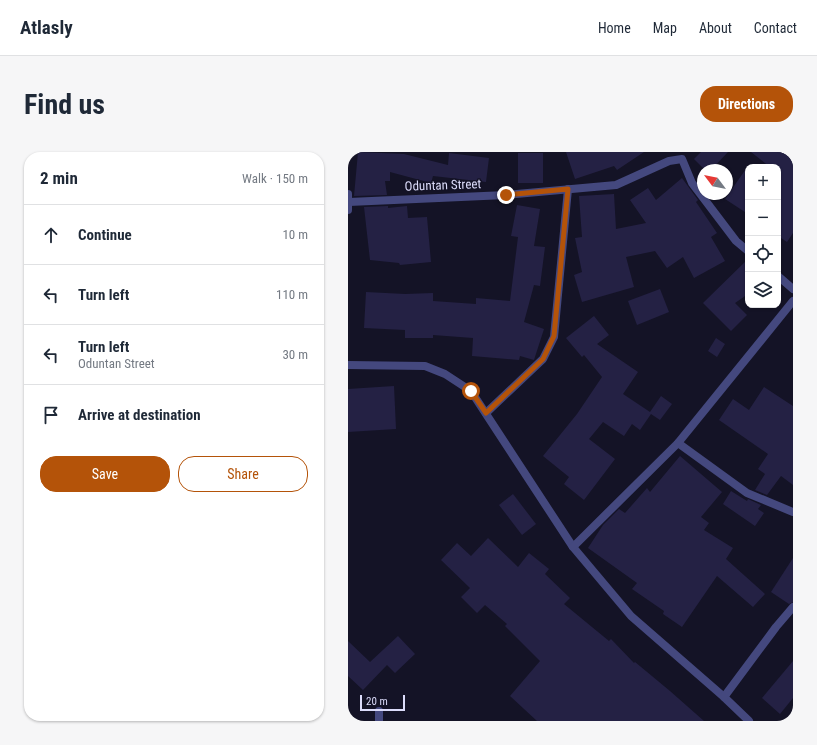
<!DOCTYPE html>
<meta charset="utf-8">
<style>
body{margin:0;font-family:"Roboto Condensed",sans-serif;background:#f6f6f7;color:#1f2937}
.controls{position:absolute;right:12px;top:12px;display:grid;overflow:hidden;border-radius:8px;box-shadow:0 1px 3px #0004}
.controls button{width:36px;height:36px;display:grid;place-items:center;padding:0;border:0;border-bottom:1px solid #e0e1e3;background:#fff;color:#1f2937;font:20px sans-serif}
.compass{position:absolute;left:349px;top:12px;width:36px;height:36px;border-radius:50%;background:#fff;box-shadow:0 1px 3px #0004;rotate:302deg}
.scale{position:absolute;left:12px;bottom:10px;width:45px;box-sizing:border-box;padding-left:4px;border:2px solid #dcdcfa;border-top:0;font-size:11px;line-height:14px;white-space:nowrap;color:#dcdcfa;-webkit-text-stroke:3px #141326;paint-order:stroke}
.stop{position:absolute;width:12px;height:12px;margin:-9px;border:3px solid #b45309;border-radius:50%;background:#fff}
.stop.end{background:#b45309;border-color:#fff;box-shadow:0 1px 4px #0008}
.list{margin:0;padding:0;list-style:none}
h2{display:flex;justify-content:space-between;align-items:center;height:52px;margin:0;padding:0 16px;font-size:17px}
h2 small{font-size:13px;font-weight:400;color:#747a83}
.list li{display:grid;grid-template-columns:26px 1fr auto;gap:12px;align-items:center;box-sizing:border-box;height:60px;padding:0 16px;border-top:1px solid #e0e1e3}
.list b{display:block;font-size:15px;white-space:nowrap}
.list p{margin:0;font-size:13px;white-space:nowrap;color:#747a83}
.list em{font-size:13px;font-style:normal;color:#747a83}
.actions{display:flex;gap:8px;padding:12px 16px}
.actions a{flex:1;padding:9px 0;border:1px solid #b45309;border-radius:16px;text-align:center;font-size:14px;color:#b45309}
.actions .main{background:#b45309;color:#fff}
.icon{flex:none;width:22px;height:22px;fill:none;stroke:currentColor;stroke-width:2;stroke-linecap:round;stroke-linejoin:round}
.map{position:relative;flex:none;width:445px;height:569px;overflow:hidden;border-radius:16px}
header{display:flex;align-items:center;gap:24px;box-sizing:border-box;height:56px;padding:0 20px;background:#fff;border-bottom:1px solid #e0e1e3}
header strong{font-size:19px}
nav{display:flex;gap:22px;margin-inline-start:auto;font-size:14px}
.intro{display:flex;align-items:center;justify-content:space-between;box-sizing:border-box;height:96px;padding:0 24px}
h1{margin:0;font-size:28px}
.button{padding:10px 18px;border-radius:16px;background:#b45309;color:#fff;font-size:14px;font-weight:700}
main{display:flex;gap:24px;padding:0 24px}
aside{flex:1;background:#fff;border-radius:16px;box-shadow:0 1px 3px #0004}
.map>svg:first-child{display:block}
</style>
<header>
<strong>Atlasly</strong>
<nav><a>Home</a><a>Map</a><a>About</a><a>Contact</a></nav>
</header>
<div class="intro"><h1>Find us</h1><a class="button">Directions</a></div>
<main>
<aside>
<h2>2 min<small>Walk · 150 m</small></h2>
<ul class="list">
<li><svg class="icon" aria-label="ahead" viewBox="0 0 24 24"><path d="M12 20V5M6 11l6-6 6 6"/></svg><div><b>Continue</b></div><em>10 m</em></li>
<li><svg class="icon" aria-label="left" viewBox="0 0 24 24"><path d="M17 20v-9H6M10 6l-5 5 5 5"/></svg><div><b>Turn left</b></div><em>110 m</em></li>
<li><svg class="icon" aria-label="left" viewBox="0 0 24 24"><path d="M17 20v-9H6M10 6l-5 5 5 5"/></svg><div><b>Turn left</b><p>Oduntan Street</p></div><em>30 m</em></li>
<li><svg class="icon" aria-label="arrive" viewBox="0 0 24 24"><path d="M6 21V4h12l-3 4 3 4H6"/></svg><div><b>Arrive at destination</b></div></li>
</ul>
<div class="actions"><a class="main">Save</a><a>Share</a></div>
</aside>
<div class="map">
<svg width="445" height="569" viewBox="0 0 445 569">
<rect width="100%" height="100%" fill="#141326"/>
<g fill="#242144">
<polygon points="10,0 56,2 100,13 101,1 141,6 138,30 85,24 83,31 42,20 42,29 37,29 39,43 6,44"/>
<polygon points="218,0 296,0 269,18 266,14 227,27"/>
<polygon points="353,0 380,0 363,18 357,18 346,7"/>
<polygon points="403,0 445,0 445,81 439,90 430,84 430,27 433,23 430,21 430,15 422,15"/>
<rect x="170" y="1" width="25" height="30"/>
<polygon points="400,14 400,62 377,47"/>
<polygon points="334,26 350,48 348,50 369,81 363,85 377,109 346,126 335,105 319,116 307,99 278,105 286,135 234,150 226,123 234,120 227,86 234,85 231,44 266,42 268,77 298,71 282,48 300,36 308,48"/>
<polygon points="169,53 192,57 186,94 197,95 192,134 186,133 176,170 196,177 186,208 172,204 171,208 124,204 125,186 85,183 85,186 57,186 57,178 16,176 18,140 57,142 85,141 85,149 128,152 128,146 162,149 170,85 163,84"/>
<polygon points="40,54 40,56 59,54 60,66 79,65 83,110 52,113 51,111 22,108 16,55"/>
<polygon points="400,107 400,142 387,151 399,163 383,179 355,151"/>
<polygon points="312,137 321,160 289,173 280,149"/>
<polygon points="246,164 261,183 249,192 290,220 275,242 302,260 313,244 324,252 312,268 303,262 292,278 284,272 276,284 255,270 241,287 267,307 236,348 216,332 221,325 195,304 229,262 254,225 236,203 234,205 218,186"/>
<polygon points="368,186 377,192 369,205 360,199"/>
<polygon points="46,234 48,277 0,280 0,237"/>
<polygon points="416,235 445,254 445,333 433,324 419,343 407,338 417,322 410,317 420,302 371,268 385,247 401,258"/>
<polygon points="332,304 374,340 353,365 361,371 356,378 385,396 378,407 417,442 405,455 369,424 334,475 315,462 316,459 284,437 289,431 240,396 255,373 271,357 277,361 299,336 302,340"/>
<polygon points="383,339 399,349 400,347 413,353 410,357 416,361 407,374 375,352"/>
<polygon points="165,342 188,372 174,383 151,353"/>
<polygon points="140,386 170,415 181,401 201,417 197,422 222,446 216,452 261,489 263,487 286,511 287,510 322,539 356,569 189,569 162,544 192,509 157,474 159,472 137,453 129,461 113,445 122,436 93,408 109,391 123,404"/>
<polygon points="445,406 445,450 441,452 423,440"/>
<polygon points="50,484 67,502 47,521 39,513 15,538 0,524 0,489 22,510"/>
<polygon points="445,509 445,546 432,562 414,546"/>
</g>
<g fill="none" stroke-linecap="round" stroke-linejoin="round">
<g stroke="#44487e" stroke-width="8">
<polyline points="0,42 0,58"/>
<polyline points="1,50 158,43 268,33 321,9 334,7 344,31 388,89 400,99"/>
<polyline points="430,124 445,137"/>
<polyline points="0,213 77,214 97,222 123,239 225,395 283,464 376,545 401,569"/>
<polyline points="138,261 195,207 206,185 220,37"/>
<polyline points="330,291 399,341 445,360"/>
<polyline points="225,395 330,291 445,149"/>
<polyline points="376,545 428,475 445,455"/>
<polyline points="31,569 31,559"/>
</g>
</g>
<g fill="none" stroke-linecap="round" stroke-linejoin="round">
<polyline stroke="#b45309" stroke-width="5" points="123,239 138,261 195,207 206,184 220,37 158,43"/>
</g>
<g text-anchor="middle" dominant-baseline="central" stroke-width="3" stroke-linejoin="round" paint-order="stroke">
<g font-size="13" fill="#dcdcfa" stroke="#141326">
<text transform="translate(95 33) rotate(-2)">Oduntan Street</text>
</g>
</g>
</svg>
<div class="controls">
<button>+</button>
<button>−</button>
<button><svg class="icon" aria-label="locate" viewBox="0 0 24 24"><circle cx="12" cy="12" r="6"/><path d="M12 2v4M12 18v4M2 12h4M18 12h4"/></svg></button>
<button><svg class="icon" aria-label="layers" viewBox="0 0 24 24"><path d="M12 4l9 5-9 5-9-5zM3 14l9 5 9-5"/></svg></button>
</div>
<svg class="compass" viewBox="-18 -18 36 36"><path d="M0-13l5 13h-10z" fill="#e53935"/><path d="M0 13l5-13h-10z" fill="#747a83"/></svg>
<div class="scale">20 m</div>
<div class="stop" style="left:123px;top:239px"></div>
<div class="stop end" style="left:158px;top:43px"></div>
</div>
</main>
